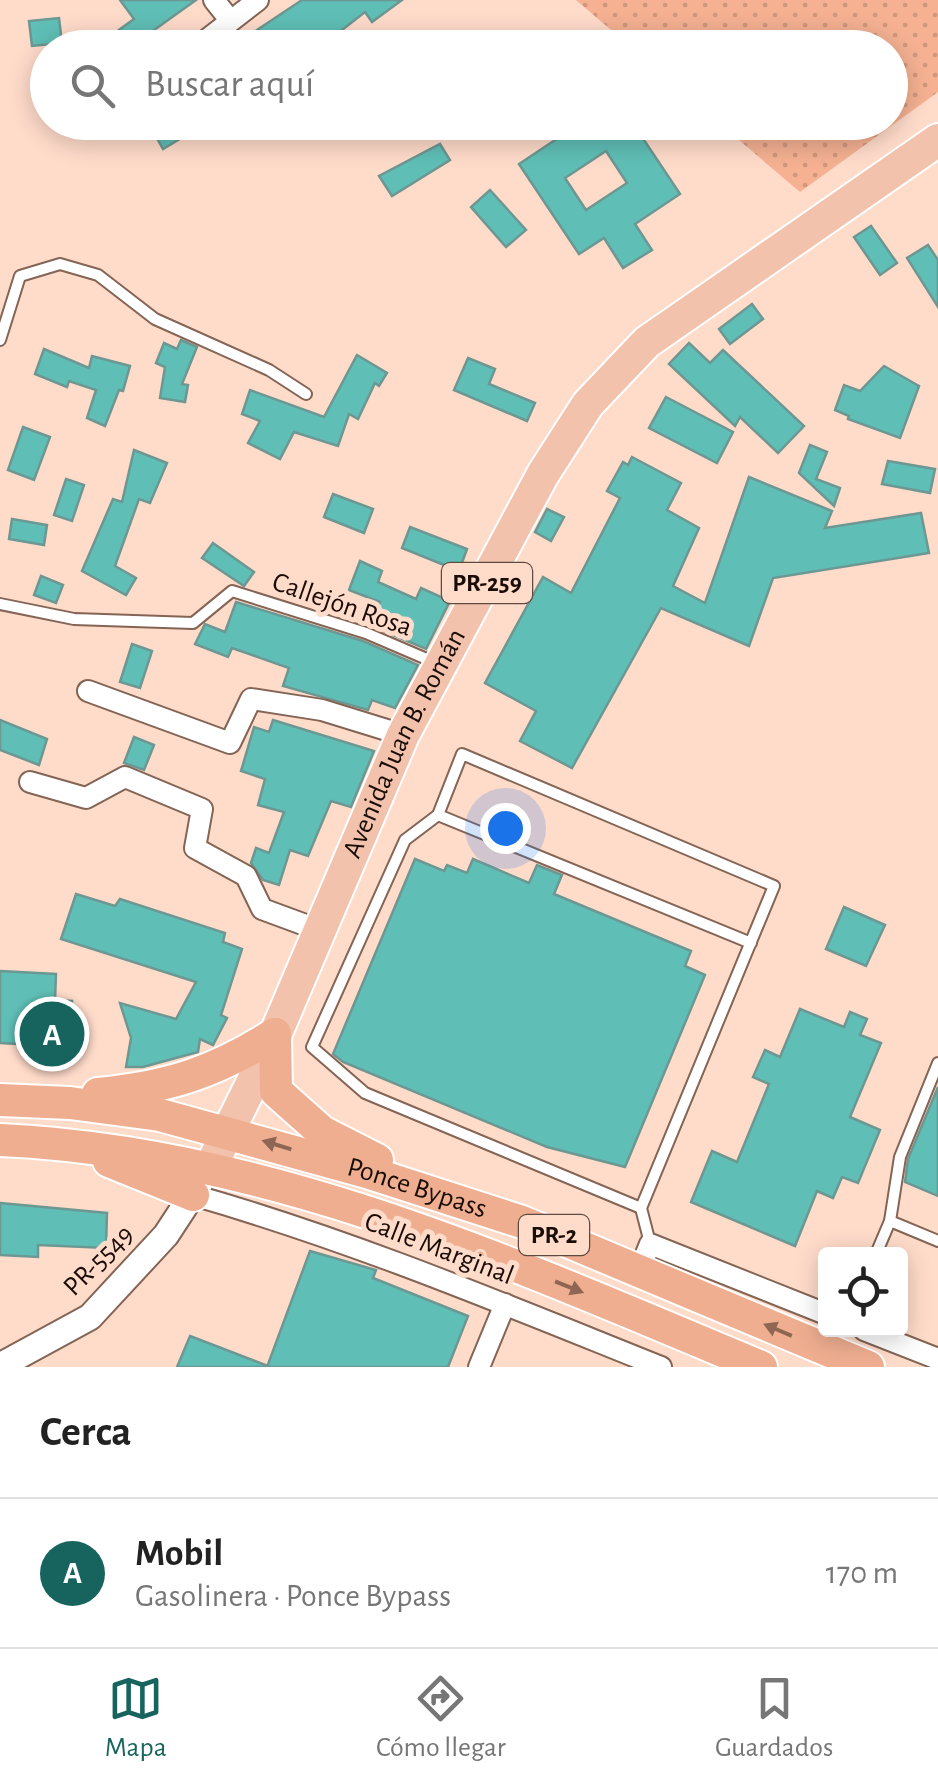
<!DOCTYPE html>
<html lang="es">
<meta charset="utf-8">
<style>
body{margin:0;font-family:"Alegreya Sans",sans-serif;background:#f6f6f6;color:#222}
.controls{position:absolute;right:30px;bottom:30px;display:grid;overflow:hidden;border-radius:10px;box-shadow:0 5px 25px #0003}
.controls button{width:90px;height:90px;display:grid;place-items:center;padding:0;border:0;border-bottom:2px solid #e0e0e0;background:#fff;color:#222;font:50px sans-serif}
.you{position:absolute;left:505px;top:828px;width:35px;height:35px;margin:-25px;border:8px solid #fff;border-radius:50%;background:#1a73e8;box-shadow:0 0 0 15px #1a73e833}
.badge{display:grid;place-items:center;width:65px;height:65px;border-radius:50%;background:#17645e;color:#fff;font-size:32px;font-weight:700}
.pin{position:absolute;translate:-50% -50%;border:5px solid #fff;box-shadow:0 2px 10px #0006}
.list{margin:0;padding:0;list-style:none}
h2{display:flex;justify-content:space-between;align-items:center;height:130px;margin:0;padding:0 40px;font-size:42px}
h2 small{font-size:32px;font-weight:400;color:#767676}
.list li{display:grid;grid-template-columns:65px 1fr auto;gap:30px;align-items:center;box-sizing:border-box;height:150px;padding:0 40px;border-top:2px solid #e0e0e0}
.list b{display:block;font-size:38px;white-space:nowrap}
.list p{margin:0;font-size:32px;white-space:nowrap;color:#767676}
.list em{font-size:32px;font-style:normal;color:#767676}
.icon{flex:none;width:55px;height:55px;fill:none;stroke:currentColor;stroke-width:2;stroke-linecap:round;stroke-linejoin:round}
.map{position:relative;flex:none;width:938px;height:1367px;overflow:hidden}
.search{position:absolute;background:#fff;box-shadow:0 5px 25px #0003;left:30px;right:30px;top:30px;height:110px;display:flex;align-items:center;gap:25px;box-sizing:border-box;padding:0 35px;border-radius:55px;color:#767676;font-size:38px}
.sheet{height:280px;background:#fff}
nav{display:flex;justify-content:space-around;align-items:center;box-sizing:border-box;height:140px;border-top:2px solid #e0e0e0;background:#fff;font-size:28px;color:#767676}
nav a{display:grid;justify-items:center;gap:5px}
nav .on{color:#17645e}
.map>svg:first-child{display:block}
</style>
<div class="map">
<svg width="938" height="1367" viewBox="0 0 938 1367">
<defs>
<pattern id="park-dots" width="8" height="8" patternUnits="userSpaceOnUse" patternTransform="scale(2.5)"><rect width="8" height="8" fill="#f5b192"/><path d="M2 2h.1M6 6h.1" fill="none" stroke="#d1977c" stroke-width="1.8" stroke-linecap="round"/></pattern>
</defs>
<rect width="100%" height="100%" fill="#ffdbca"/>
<polygon fill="url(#park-dots)" points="576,0 938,0 938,92 800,192 719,123 890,122 890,48 631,47"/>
<g fill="#5fbfb6" stroke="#6d9792" stroke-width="2.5" fill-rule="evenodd">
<polygon points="120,0 196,0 129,48 94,48 134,19"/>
<polygon points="302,0 402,0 372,22 365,12 324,44 319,39 307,48 230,48"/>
<polygon points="59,18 62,43 32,46 29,21"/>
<polygon points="148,122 208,122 163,149"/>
<path d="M582 122H632L680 194 635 224 652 250 623 268 604 238 579 254 519 164ZM606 151 627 183 586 210 565 178Z"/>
<polygon points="440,144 450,160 392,196 379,176"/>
<polygon points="490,190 526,230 506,247 471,207"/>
<polygon points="871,226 897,263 880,275 854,237"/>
<polygon points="928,245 938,260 938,307 907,258"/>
<polygon points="752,304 763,319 730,344 719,329"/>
<polygon points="181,340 197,347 182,384 188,385 185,402 160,398 165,367 156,363 164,343 177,349"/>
<polygon points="689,343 710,363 723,350 804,426 778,453 740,417 735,426 669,364"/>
<polygon points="44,349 89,368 92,356 130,366 123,391 119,390 105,426 87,418 96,390 69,381 67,387 35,374"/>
<polygon points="357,355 387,373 379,386 375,383 358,419 349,414 338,446 294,432 280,459 248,443 260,421 242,414 250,390 324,417"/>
<polygon points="468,358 495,369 489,384 535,403 527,421 454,390"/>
<polygon points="884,366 919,386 900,438 848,419 849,416 835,410 844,385 860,391"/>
<polygon points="666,397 733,432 717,463 649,428"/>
<polygon points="23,427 50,437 34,480 8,470"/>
<polygon points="810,445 827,452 816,479 840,488 834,506 799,473"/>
<polygon points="134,450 167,463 150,503 139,499 115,566 136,578 126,595 82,571 113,499 122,502"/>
<polygon points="632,457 681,483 667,510 699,528 673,586 705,603 749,477 832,511 825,528 921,513 929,553 773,578 749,646 661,608 572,768 520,741 536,711 485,683 543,577 571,593 620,498 607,491 623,462 628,465"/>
<polygon points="888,461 935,469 930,493 882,484"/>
<polygon points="66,479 84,485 72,521 54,515"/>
<polygon points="333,494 373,509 364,533 324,517"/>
<polygon points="547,509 564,517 551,541 535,532"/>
<polygon points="12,519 47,525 44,545 9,539"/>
<polygon points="410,527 467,549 459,571 402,548"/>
<polygon points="213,543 254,572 244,586 202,558"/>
<polygon points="360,561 382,571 378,582 416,599 421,588 450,601 426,649 369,625 380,602 349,590"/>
<polygon points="41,576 63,585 56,603 34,595"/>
<polygon points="236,602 363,641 418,665 395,708 372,700 368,710 283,686 289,668 232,648 228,657 195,644 205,624 225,632"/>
<polygon points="132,644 152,651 140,688 120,682"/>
<polygon points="0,720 47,739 39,765 0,750"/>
<polygon points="273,720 374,751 351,807 331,801 308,856 290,850 279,885 263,880 251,863 256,848 269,853 284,812 258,805 265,779 241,771 254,727 269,732"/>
<polygon points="134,737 154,745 144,770 124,763"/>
<polygon points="415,859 444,871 447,865 467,873 473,859 529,883 537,865 562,875 554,894 691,951 685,966 705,975 625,1167 547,1147 343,1062 333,1054"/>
<polygon points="76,894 115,906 120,899 225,933 223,942 242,949 221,1015 227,1018 213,1045 200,1039 198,1052 143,1067 126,1067 131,1038 120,1003 176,1019 196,982 61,939"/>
<polygon points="844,907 885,925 866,966 826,949"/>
<polygon points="0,971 56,974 55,1000 72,1001 70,1047 0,1043"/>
<polygon points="800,1009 844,1027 850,1012 867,1019 860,1035 881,1043 850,1117 880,1130 858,1183 842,1177 833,1198 817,1191 795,1246 691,1202 712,1151 737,1162 769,1084 753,1077 765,1050 780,1057"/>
<polygon points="938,1087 938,1196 905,1182 908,1159"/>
<polygon points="0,1203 107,1213 106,1248 38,1245 38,1257 0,1255"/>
<polygon points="310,1251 376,1270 373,1278 468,1316 448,1367 267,1367"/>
<polygon points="190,1336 268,1366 267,1367 177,1367"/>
</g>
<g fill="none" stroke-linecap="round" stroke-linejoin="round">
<g stroke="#836455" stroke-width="14">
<g id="service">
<polyline points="0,340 20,276 60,264 98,275 155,319 269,370 306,394"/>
<polyline points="0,604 74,619 193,623 232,591 366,633 436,663"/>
<polyline points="438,815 405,840 312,1047 365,1093 641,1208"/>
<polyline points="938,1063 900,1157 890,1221 938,1241"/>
<polyline points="650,1243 641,1208 774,886 462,754 438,815 751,943"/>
<polyline points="876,1254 890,1221"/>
</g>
</g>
<g stroke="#836455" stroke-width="24">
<g id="minor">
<polyline points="214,0 230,20"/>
<polyline points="196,48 258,0"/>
<polyline points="88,691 230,743 251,699 322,710 403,735"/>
<polyline points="30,782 86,798 125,777 202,809 195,848 246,876 262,909 319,930"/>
<path d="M193 1195C354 1241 506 1305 661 1367"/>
<polyline points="639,1271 650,1244 826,1314"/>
<polyline points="864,1330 938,1359"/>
<polyline points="479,1367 505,1304"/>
</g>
</g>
<g stroke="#836455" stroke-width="29">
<polyline id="tertiary" points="0,1366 90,1317 166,1235 200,1183"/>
</g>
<g stroke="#fff" stroke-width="36">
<g id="primary">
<path id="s1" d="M211 1166 270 1047 403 735 543 474 588 404 647 342 938 140"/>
</g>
</g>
<g stroke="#fff" stroke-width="36">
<g id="trunk">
<polyline points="275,1034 276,1091 322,1132 377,1160"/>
<path d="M98 1094C169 1087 216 1072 275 1034"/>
<path id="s2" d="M0 1100 70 1103 160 1115 367 1172 522 1222 868 1367"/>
<path d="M0 1140C269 1152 516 1265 761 1367"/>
<polyline points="109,1161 193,1195"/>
</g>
</g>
<use href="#service" stroke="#fff" stroke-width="10"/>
<use href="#minor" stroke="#fff" stroke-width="20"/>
<use href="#tertiary" stroke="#fff" stroke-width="25"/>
<use href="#primary" stroke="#f3c2ac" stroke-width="32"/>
<use href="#trunk" stroke="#efae90" stroke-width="32"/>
</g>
<defs><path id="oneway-solid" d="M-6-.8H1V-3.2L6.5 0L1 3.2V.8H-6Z" transform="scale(2.5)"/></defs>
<g fill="#8f6653">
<use href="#oneway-solid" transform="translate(277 1145) rotate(-163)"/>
<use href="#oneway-solid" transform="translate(569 1287) rotate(22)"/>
<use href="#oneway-solid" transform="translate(778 1330) rotate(-157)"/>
</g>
<g text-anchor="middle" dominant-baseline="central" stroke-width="10" stroke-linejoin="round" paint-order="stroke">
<g fill="#ffdbca" stroke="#5e4b42" stroke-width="2.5">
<rect x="442" y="563" width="90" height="40" rx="8"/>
<rect x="519" y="1215" width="70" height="40" rx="8"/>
</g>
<g font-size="25" font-weight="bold" fill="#190d08">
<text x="487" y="583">PR-259</text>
<text x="554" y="1235">PR-2</text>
</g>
<g font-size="28" fill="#190d08" stroke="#ffdbca">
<text transform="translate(342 605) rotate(19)">Callejón Rosa</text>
<text stroke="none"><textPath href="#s1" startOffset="465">Avenida Juan B. Román</textPath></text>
<text stroke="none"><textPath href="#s2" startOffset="428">Ponce Bypass</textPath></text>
<text transform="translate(439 1249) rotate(21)">Calle Marginal</text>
<text transform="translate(99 1261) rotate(-45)">PR-5549</text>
</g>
</g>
</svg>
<div class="controls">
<button><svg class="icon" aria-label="locate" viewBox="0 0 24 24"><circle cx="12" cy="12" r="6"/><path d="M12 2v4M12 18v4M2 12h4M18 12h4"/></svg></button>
</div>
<div class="you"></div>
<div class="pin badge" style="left:52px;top:1034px">A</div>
<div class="search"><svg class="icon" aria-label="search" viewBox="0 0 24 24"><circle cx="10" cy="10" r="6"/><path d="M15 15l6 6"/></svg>Buscar aquí</div>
</div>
<section class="sheet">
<h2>Cerca<small></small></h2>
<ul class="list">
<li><span class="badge">A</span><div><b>Mobil</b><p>Gasolinera · Ponce Bypass</p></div><em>170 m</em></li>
</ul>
</section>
<nav>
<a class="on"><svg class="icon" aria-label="map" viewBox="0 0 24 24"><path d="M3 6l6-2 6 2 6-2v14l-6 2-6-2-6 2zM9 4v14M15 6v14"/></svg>Mapa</a>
<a><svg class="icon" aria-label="directions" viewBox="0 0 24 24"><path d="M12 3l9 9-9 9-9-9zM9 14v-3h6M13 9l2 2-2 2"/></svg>Cómo llegar</a>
<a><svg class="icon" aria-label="saved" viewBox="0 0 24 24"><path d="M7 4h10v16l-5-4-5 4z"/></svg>Guardados</a>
</nav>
